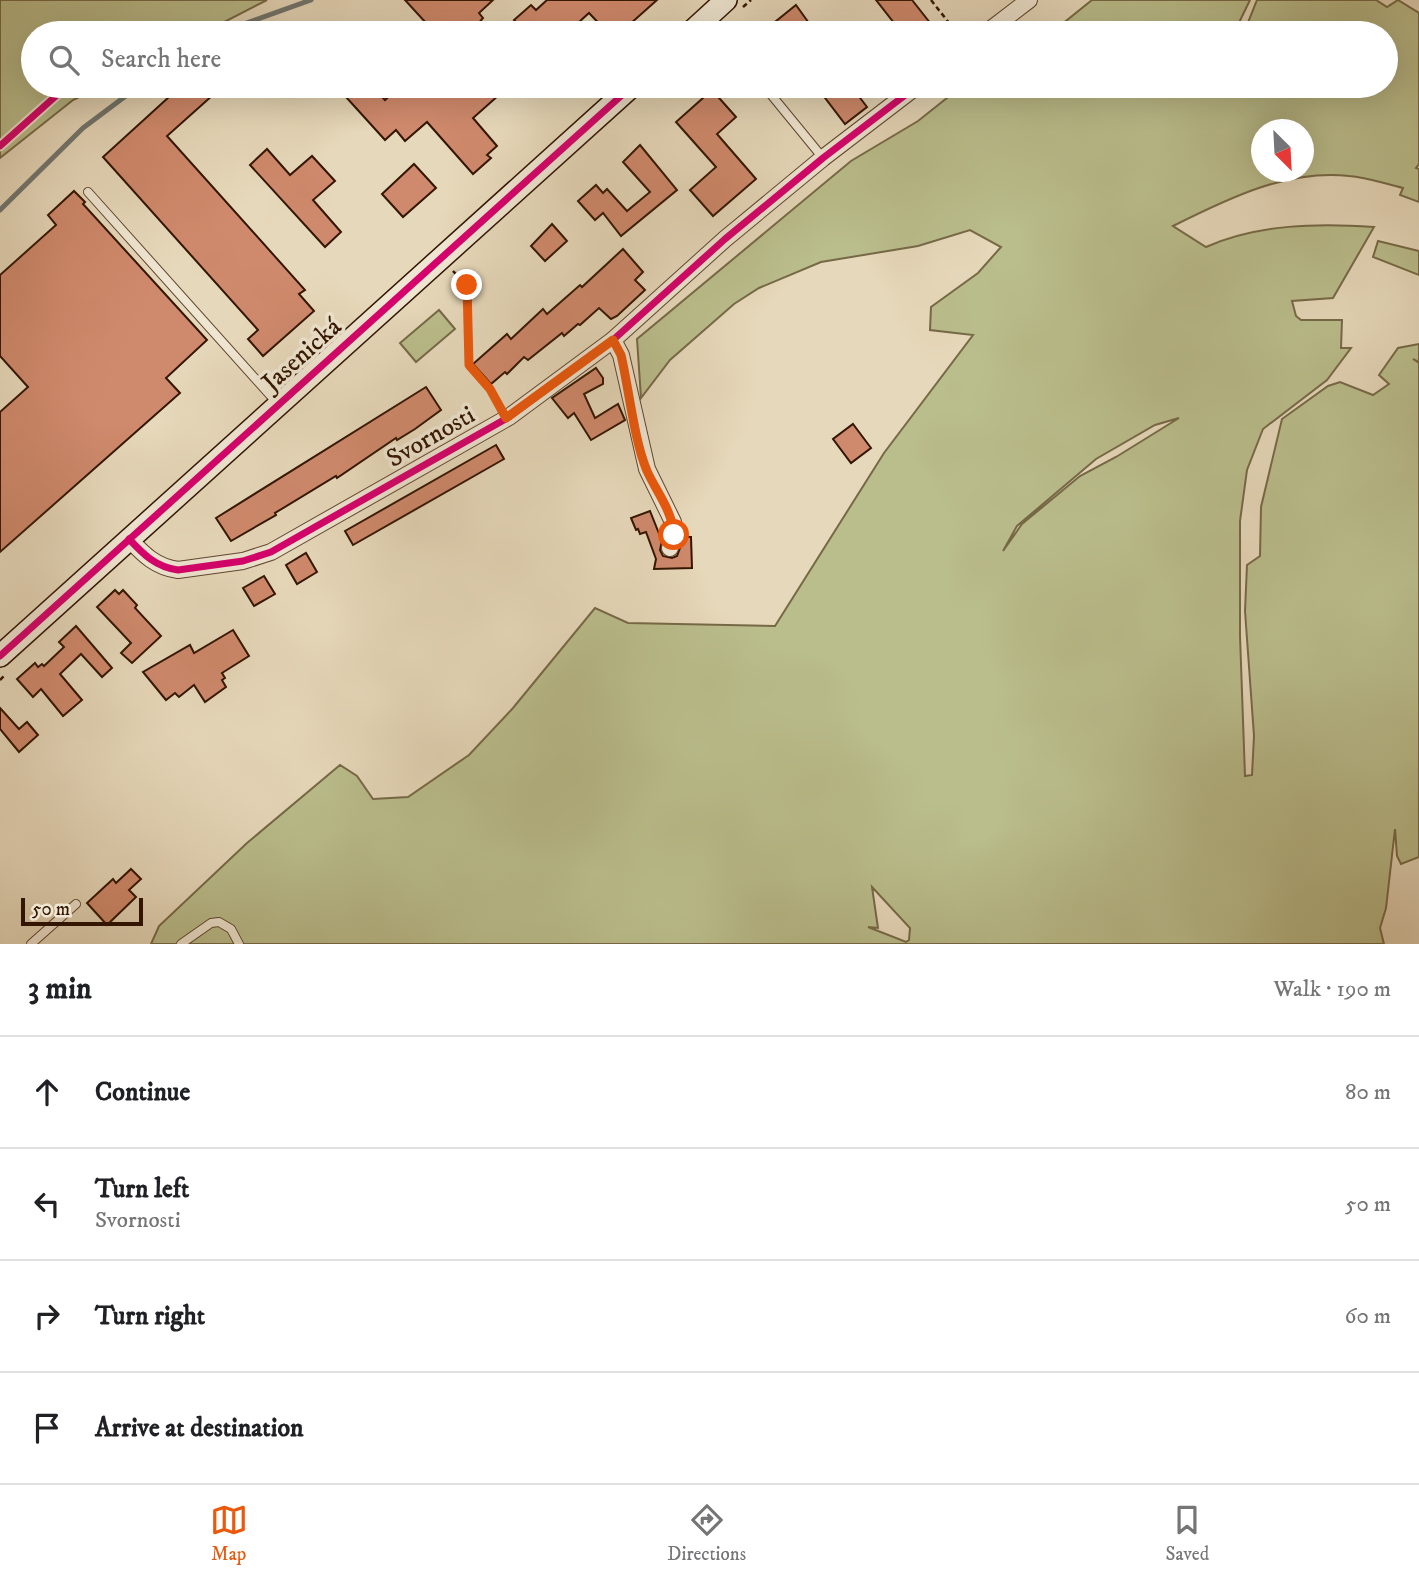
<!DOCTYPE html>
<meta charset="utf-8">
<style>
body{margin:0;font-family:"IM FELL DW Pica",serif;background:#f6f6f6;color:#202124}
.compass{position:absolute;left:1251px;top:119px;width:63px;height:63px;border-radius:50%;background:#fff;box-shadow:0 7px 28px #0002;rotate:156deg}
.scale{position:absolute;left:21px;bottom:18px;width:122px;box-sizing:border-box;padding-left:7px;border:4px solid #331500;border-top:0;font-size:19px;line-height:24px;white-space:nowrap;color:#331500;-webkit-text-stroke:5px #efe6d2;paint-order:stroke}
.stop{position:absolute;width:21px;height:21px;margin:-16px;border:5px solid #ea580c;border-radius:50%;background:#fff}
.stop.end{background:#ea580c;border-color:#fff;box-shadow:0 2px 7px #0008}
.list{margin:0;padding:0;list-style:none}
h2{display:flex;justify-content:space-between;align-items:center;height:91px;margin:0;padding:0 28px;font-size:30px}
h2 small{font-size:23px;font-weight:400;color:#757577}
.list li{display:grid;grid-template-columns:46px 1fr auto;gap:21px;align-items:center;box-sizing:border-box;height:112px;padding:0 28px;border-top:2px solid #e0e0e0}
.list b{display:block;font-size:26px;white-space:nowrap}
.list p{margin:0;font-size:23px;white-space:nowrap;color:#757577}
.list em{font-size:23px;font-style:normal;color:#757577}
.icon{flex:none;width:38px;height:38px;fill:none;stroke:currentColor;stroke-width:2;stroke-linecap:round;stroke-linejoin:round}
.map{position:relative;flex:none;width:1419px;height:944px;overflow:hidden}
.search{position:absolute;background:#fff;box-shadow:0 7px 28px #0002;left:21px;right:21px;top:21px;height:77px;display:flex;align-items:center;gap:18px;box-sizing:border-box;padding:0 24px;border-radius:38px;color:#757577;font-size:26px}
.sheet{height:539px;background:#fff}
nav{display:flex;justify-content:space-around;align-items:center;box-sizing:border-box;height:98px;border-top:2px solid #e0e0e0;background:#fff;font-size:19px;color:#757577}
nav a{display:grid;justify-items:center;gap:4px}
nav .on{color:#ea580c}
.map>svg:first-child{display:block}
</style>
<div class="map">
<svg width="1419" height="944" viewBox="0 0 1419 944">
<rect width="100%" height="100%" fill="#e6d8ba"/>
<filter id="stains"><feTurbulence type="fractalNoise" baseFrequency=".00286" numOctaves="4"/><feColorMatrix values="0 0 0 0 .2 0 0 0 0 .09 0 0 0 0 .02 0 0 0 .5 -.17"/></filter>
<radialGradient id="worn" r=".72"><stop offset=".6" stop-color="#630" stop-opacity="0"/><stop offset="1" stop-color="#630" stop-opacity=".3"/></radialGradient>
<g fill="#babd8c" stroke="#766946" stroke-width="2" fill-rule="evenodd">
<polygon points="0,0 267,0 203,33 33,33 33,86 101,86 73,100 0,158"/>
<polygon points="1092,0 1250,0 1234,33 1051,33"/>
<path d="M1257 0H1376L1387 7 1398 0 1419 13V164L1416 168 1419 169V202L1400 195 1403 188C1385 184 1367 177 1349 176 1287 169 1227 199 1173 226L1206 247C1258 224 1318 223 1374 227L1333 298 1292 301 1296 316 1301 320H1342L1341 348H1351L1327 380 1263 429 1247 470 1240 521V636L1245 776 1252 775 1254 736 1245 611 1247 565 1260 556 1261 507 1282 419 1328 386 1340 382 1373 395 1389 384 1379 375 1398 348 1419 344V362L1413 359 1419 363V857L1401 864 1397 856 1395 829 1386 908 1380 928 1384 944H151L159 926 247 843 340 765 357 776 373 799 408 797 469 755 513 708 595 608 628 623 775 626 884 453 973 335 930 330 931 307 978 273 1001 247 970 230 918 246 821 262 759 288 734 304 670 360 641 398 637 339 851 161 918 121 962 86H1386V33H1241L1245 30ZM1262 130H1304V172H1262ZM1179 418 1116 457 1080 476 1022 524 1003 551 1017 526 1096 459 1155 425ZM872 887 910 928 909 940 906 942 868 927 878 928Z"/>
<polygon points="1378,241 1419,251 1419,275 1373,257"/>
<polygon points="439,310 455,329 416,362 400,343"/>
</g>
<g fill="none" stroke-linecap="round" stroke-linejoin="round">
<g stroke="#717670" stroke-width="5">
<polyline points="224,33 238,26 311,0"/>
<polyline points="0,210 83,128 139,86"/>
</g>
</g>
<g fill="#cf896c" stroke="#331500" stroke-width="2">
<polygon points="405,0 493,0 479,13 483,18 478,24 486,33 417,33 427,24"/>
<polygon points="547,0 657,0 620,33 608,33 589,13 567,33 510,33 519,25 514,20 531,5 536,10"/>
<polygon points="876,0 912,0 938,33 902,33"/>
<polygon points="796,5 816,33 775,33 770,26"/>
<polygon points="181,86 223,86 167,136 305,290 299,294 314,311 263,356 248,339 258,330 103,157"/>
<polygon points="336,86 372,86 385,100 400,86 509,86 473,118 497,146 487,155 491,158 473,174 427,122 405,141 396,130 385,140"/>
<polygon points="816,86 851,86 867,107 845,124"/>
<polygon points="712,90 736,117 717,134 756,179 713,216 690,190 716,167 676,122"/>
<polygon points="640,145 677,190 621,236 603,213 595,220 578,201 596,185 603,193 607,189 627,211 650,192 623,162"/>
<polygon points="267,149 290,175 312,156 335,181 313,200 341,232 325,247 250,165"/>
<polygon points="414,164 436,188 403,217 382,194"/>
<polygon points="74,191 85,202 83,204 207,340 166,378 180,393 0,552 0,412 28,387 0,356 0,275 56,225 48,215"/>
<polygon points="552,224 567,241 545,261 531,246"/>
<polygon points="623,249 643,272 635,280 645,290 617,316 611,319 599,308 580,325 578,324 564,336 562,333 528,360 524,357 507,374 505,372 491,384 473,364 507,334 511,339 543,309 547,314 580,285 582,287"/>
<polygon points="596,368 603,378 603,384 584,394 595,418 618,404 625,420 591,440 574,413 568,418 552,398"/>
<polygon points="426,387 441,410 415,429 397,440 396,438 337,478 336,476 275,513 276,515 231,541 216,518"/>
<polygon points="853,424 871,448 851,463 833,439"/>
<polygon points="496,445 504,459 353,545 345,531"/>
<polygon points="650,511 660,536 663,536 660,550 663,556 672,558 677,556 684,537 691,537 692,568 654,569 656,559 646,532 640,534 638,529 636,530 631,518"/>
<polygon points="306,553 317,572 297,584 286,565"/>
<polygon points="264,576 275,594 254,606 243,588"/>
<polygon points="115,590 119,594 123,590 137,605 135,608 161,636 132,663 121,653 131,643 97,607"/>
<polygon points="76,626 112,668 102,677 81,654 60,674 82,700 63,716 41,689 33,697 17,679 35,663 38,667 42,664 44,666 64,647 59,642"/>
<polygon points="233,630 249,656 222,673 225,678 222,680 226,687 205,702 194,685 179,697 175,693 166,700 143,672 190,645 194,653"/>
<polygon points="0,708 19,729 27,722 38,735 19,752 0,729"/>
<polygon points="131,869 141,879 129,890 136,897 107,925 87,903 113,879 116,883"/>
</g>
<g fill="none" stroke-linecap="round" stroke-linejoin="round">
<g stroke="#60462e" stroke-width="10">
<g id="lane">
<polyline points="708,17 721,33"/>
<polyline points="764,86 823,158"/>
<polyline points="88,192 278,404"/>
<polyline points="31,944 76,904"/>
<polyline points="181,944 211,923 219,922 231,929 239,944"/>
</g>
</g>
<g stroke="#60462e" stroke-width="18">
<g id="street">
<polyline points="986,33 1029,0"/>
<polyline points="613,340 621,355 647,469 673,522 674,535 670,548"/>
<path d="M129 539C144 555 156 567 178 570L243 561 271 552 509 417 613 340 725 239 823 158 917 86"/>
</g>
</g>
<g stroke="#331500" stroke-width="24">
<g id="secondary">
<polyline points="690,33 726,0"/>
<polyline points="0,656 632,86"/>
</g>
</g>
<g stroke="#331500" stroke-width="2.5" stroke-dasharray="5 3.5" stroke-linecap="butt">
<polyline points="931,0 957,33"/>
<polyline points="743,7 751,0"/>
<polyline points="649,93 657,86"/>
<polyline points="453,271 466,285 469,365 490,389 499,406"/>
<polyline points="0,680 5,675"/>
</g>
<use href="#lane" stroke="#efe6d2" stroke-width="8"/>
<use href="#street" stroke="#efe6d2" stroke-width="16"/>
<use href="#secondary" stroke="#efe6d2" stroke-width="21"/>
<g stroke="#efe6d2" stroke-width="11">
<g id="cycleway">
<polyline points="0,146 67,86"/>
<path d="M129 539C144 555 156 567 178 570L243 561 271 552 509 417 613 340 725 239 823 158 917 86"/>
<polyline points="0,656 632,86"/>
</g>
</g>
<use href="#cycleway" stroke="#d6006c" stroke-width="7"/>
</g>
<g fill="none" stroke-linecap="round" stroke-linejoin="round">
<path stroke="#ea580c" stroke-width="9" d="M467 285 469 365 490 389 506 418 613 340 621 355C629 389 634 440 647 471 657 493 672 510 674 535"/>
</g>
<g text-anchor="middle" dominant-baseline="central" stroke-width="7" stroke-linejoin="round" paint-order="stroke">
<g font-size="26" fill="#331500" stroke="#efe6d2">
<text transform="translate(302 355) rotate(-42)">Jasenická</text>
<text transform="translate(431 437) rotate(-30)">Svornosti</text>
</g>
</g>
<rect width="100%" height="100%" filter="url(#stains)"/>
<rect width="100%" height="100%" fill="url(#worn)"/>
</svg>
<svg class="compass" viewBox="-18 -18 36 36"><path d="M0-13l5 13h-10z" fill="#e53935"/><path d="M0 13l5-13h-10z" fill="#757577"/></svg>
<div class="scale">50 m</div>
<div class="stop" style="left:674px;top:535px"></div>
<div class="stop end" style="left:467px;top:285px"></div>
<div class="search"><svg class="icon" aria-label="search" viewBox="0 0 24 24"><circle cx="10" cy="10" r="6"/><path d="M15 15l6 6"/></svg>Search here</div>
</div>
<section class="sheet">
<h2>3 min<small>Walk · 190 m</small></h2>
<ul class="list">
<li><svg class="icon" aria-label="ahead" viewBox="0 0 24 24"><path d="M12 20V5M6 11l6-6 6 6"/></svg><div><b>Continue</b></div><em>80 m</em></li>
<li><svg class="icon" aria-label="left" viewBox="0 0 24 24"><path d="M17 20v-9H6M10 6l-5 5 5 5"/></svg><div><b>Turn left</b><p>Svornosti</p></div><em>50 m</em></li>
<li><svg class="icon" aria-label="right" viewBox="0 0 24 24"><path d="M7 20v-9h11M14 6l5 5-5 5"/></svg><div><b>Turn right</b></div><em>60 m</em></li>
<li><svg class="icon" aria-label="arrive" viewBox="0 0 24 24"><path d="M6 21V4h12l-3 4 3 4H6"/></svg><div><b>Arrive at destination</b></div></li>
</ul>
</section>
<nav>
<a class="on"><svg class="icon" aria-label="map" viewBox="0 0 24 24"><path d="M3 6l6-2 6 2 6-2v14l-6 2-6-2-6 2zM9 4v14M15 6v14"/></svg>Map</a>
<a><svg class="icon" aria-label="directions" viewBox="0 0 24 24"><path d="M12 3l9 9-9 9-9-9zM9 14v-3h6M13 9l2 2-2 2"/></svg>Directions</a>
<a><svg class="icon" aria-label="saved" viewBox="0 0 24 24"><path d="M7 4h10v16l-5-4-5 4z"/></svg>Saved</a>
</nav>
